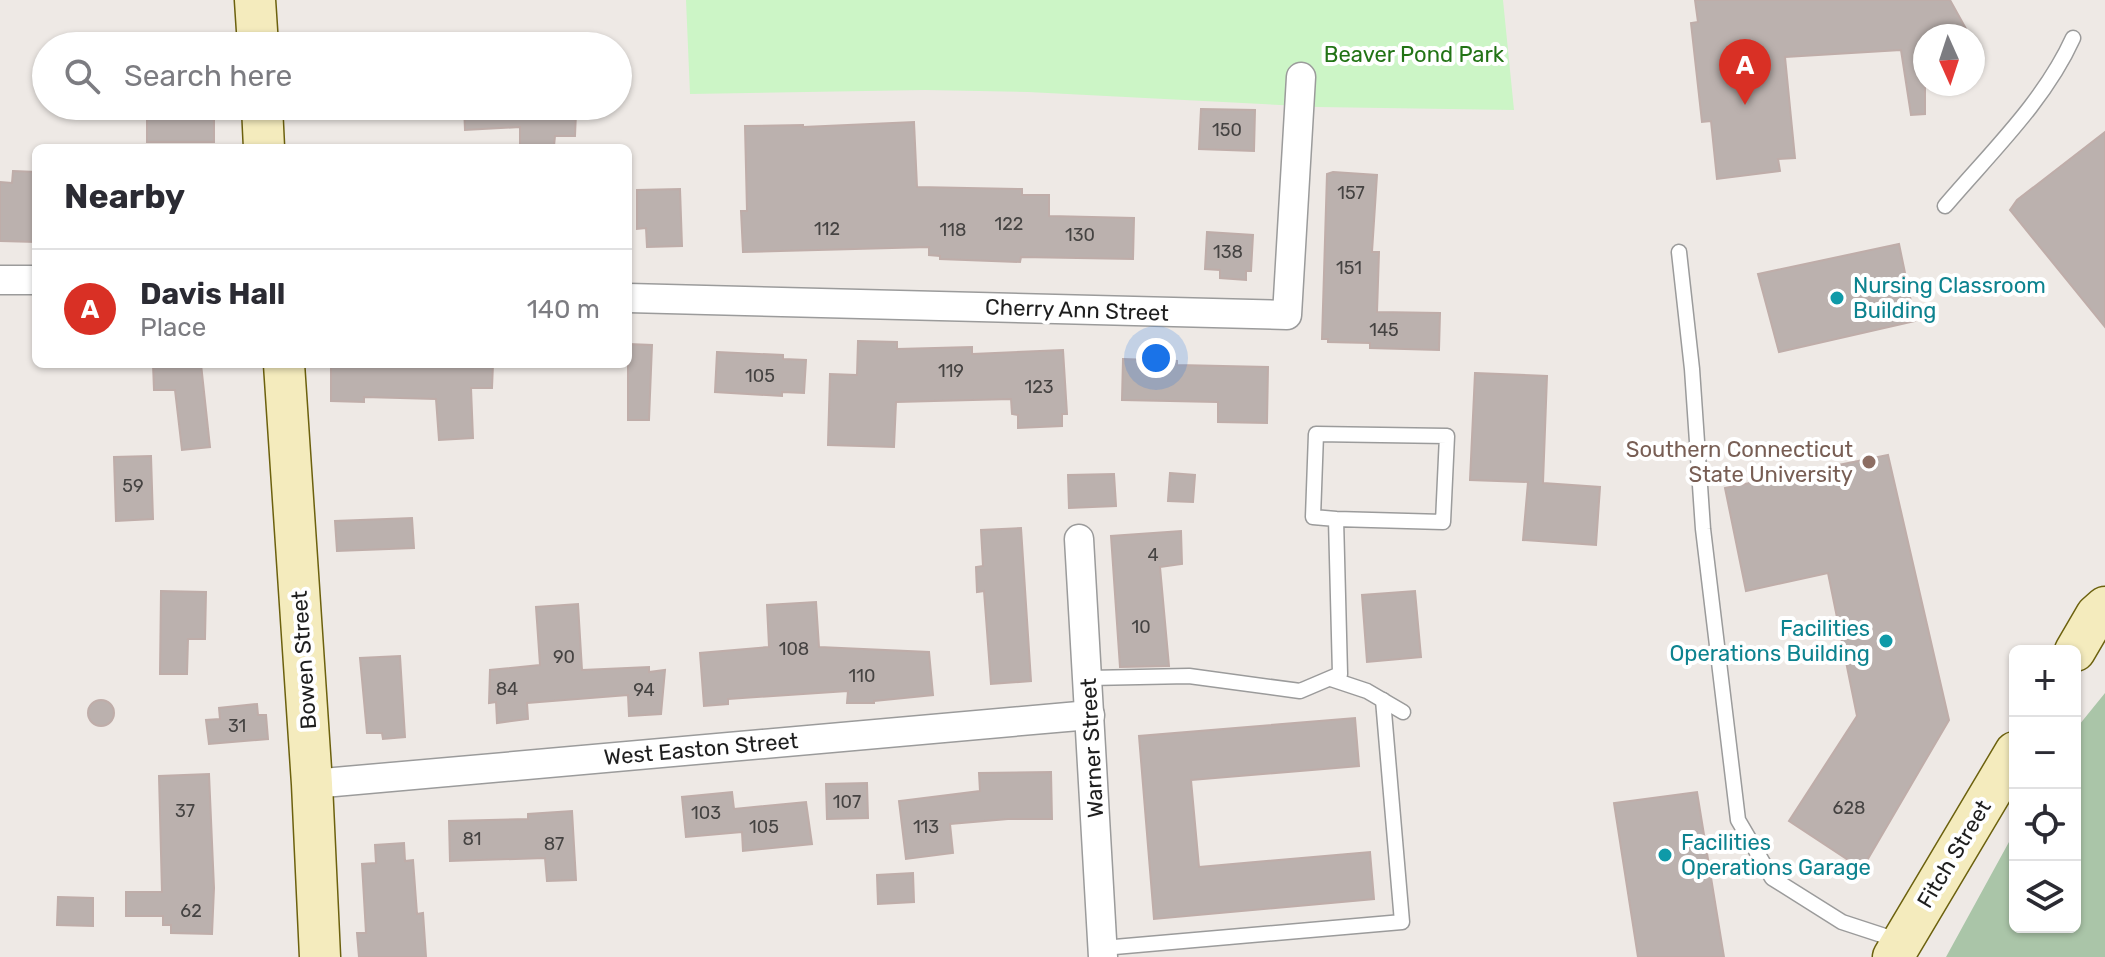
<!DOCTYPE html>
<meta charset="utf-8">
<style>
body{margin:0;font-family:Rubik,sans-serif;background:#f2f2f3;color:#2b2b33}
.controls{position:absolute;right:24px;bottom:24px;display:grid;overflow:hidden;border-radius:12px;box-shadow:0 2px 6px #0004}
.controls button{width:72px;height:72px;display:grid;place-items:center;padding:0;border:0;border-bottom:2px solid #e1e1e2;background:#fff;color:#2b2b33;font:40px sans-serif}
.compass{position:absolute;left:1913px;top:24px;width:72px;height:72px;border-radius:50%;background:#fff;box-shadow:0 2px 6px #0004;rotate:177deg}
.you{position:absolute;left:1156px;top:358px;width:28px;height:28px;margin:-20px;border:6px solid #fff;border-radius:50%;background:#1a73e8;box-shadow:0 0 0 12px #1a73e833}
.badge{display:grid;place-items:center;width:52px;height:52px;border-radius:50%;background:#d93025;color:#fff;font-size:26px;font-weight:700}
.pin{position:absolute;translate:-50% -66px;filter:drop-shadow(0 2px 4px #0008)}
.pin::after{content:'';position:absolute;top:42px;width:28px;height:24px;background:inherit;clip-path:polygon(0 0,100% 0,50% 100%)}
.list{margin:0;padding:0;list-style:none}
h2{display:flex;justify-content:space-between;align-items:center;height:104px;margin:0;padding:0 32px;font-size:34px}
h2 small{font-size:26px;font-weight:400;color:#7c7c81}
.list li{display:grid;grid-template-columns:52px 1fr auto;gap:24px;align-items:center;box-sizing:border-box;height:120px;padding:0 32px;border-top:2px solid #e1e1e2}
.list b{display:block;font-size:30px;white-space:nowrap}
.list p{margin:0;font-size:26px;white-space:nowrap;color:#7c7c81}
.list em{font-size:26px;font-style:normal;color:#7c7c81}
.icon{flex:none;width:44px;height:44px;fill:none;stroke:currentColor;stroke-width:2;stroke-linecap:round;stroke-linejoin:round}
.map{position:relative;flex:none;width:2105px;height:957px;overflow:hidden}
.search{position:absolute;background:#fff;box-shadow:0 2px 6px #0004;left:32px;top:32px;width:600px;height:88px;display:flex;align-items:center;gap:20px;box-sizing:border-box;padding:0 28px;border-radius:44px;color:#7c7c81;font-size:30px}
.panel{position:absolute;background:#fff;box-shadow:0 2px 6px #0004;left:32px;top:144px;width:600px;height:224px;border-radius:12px}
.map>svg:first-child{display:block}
</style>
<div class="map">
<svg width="2105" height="957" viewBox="0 0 2105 957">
<rect width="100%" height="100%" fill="#eee9e5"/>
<polygon fill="#aac5a8" points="2105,693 2105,957 1946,957 2015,831 2015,927 2075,927 2075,730"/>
<polygon fill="#ccf5c6" points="686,0 1503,0 1514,110 1318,107 1028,92 925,90 690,94"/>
<g fill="#bbb1ae" stroke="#bfada9" stroke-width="2">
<polygon points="1695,0 1950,0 1970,36 1925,36 1925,114 1911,115 1901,50 1785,57 1795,158 1778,159 1780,171 1717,179 1711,121 1702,122 1691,23 1698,22"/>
<rect x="147" y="106" width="67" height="36"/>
<polygon points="464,106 555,106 554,112 576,113 575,136 555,136 554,146 520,145 520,127 465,130"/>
<polygon points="1201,109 1255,110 1254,151 1199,149"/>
<polygon points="914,122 917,187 1022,189 1022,195 1049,195 1049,216 1134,218 1133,259 1021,257 1020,262 940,259 940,256 929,255 929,247 743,252 741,211 747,211 745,126 803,125 803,127"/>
<polygon points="2105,132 2105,327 2010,210 2017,200"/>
<polygon points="13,171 36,172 36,242 0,241 0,182 12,183"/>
<polygon points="1333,172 1377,175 1372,252 1379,252 1377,312 1440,313 1439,350 1370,348 1370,343 1328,342 1328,339 1322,339 1327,174"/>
<polygon points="680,189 682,246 647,247 646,228 637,229 637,190"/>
<polygon points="1207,232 1253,235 1251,271 1246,271 1246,280 1220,278 1220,270 1205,269"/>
<polygon points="1899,244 1915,321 1779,352 1758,274"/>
<polygon points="858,341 897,342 897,349 972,347 972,354 1063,350 1067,414 1062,414 1062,426 1018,428 1018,415 1012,414 1011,399 896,402 894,447 828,445 830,374 857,375"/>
<polygon points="628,344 652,345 649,420 628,420"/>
<polygon points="717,352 783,355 783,359 806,360 804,393 782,392 782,396 715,392"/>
<polygon points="1123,359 1177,361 1177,365 1268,367 1267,423 1218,422 1218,402 1122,400"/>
<polygon points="153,364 201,364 210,447 182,450 175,390 154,390"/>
<polygon points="331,364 493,364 492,388 471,388 473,438 439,440 436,399 364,397 364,402 331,401"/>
<polygon points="1475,373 1547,376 1543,483 1600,487 1596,545 1523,540 1528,482 1470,480"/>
<polygon points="1888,455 1949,720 1862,869 1789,821 1857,716 1828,573 1746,591 1725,488"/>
<polygon points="151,456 153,519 116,521 114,457"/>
<polygon points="1170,473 1195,475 1193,502 1168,501"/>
<polygon points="1114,474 1116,506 1069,508 1068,475"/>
<polygon points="412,518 414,548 337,551 335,521"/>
<polygon points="1021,528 1031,681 991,684 984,591 977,592 976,567 983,566 981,530"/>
<polygon points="1181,531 1182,564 1160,567 1169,666 1120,667 1111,536"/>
<polygon points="161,591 206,592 205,639 188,639 187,674 160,674"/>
<polygon points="1415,591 1421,657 1367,662 1362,595"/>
<polygon points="816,602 819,647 929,652 933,695 874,701 874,703 847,703 848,691 728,699 728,704 704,706 700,653 769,647 767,605"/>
<polygon points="578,604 582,670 649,667 649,672 665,670 661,714 629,716 628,695 527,703 528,719 497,723 496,702 489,703 490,670 540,665 536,607"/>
<polygon points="400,656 405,737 383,739 382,733 367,733 360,658"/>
<circle cx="101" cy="713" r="13"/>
<polygon points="257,704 258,715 266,715 268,739 209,744 206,720 220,719 219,708"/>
<polygon points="1355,718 1359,766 1191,780 1199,867 1370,852 1374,899 1154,919 1139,736"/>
<polygon points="1051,772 1052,819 1008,819 950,824 953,853 906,859 899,801 980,791 979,773"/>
<polygon points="209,774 214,888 212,934 171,933 171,925 163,925 163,916 126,916 126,892 162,892 159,776"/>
<polygon points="867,783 868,818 827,819 826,784"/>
<polygon points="732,792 734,809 806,802 812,844 743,851 742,832 686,837 682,797"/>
<polygon points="1697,792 1724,957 1638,957 1614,803"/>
<polygon points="572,811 576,880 547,881 545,858 450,861 449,821 528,819 528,814"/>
<polygon points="404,843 405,861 413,860 417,914 423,913 426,957 359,957 357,933 366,933 362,864 376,863 375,845"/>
<polygon points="913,873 914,902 878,904 877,875"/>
<polygon points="58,897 93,898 93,926 57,925"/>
</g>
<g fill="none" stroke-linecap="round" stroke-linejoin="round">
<g stroke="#9b9b9b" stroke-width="17">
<g id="lane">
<path d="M1945 206C1990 153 2044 102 2073 38"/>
<polyline points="1679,252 1692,369 1703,529 1738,820 1772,878 1842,922 1897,940"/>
<polyline points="1089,678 1189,676 1300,691 1340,674 1336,519 1443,522 1447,436 1316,434 1313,517 1336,519"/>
<polyline points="1331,679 1367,691 1403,712"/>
<polyline points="1103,948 1402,922 1383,700"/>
</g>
</g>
<g stroke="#9b9b9b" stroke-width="31">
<g id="street">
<polyline points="0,280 36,280"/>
<polyline points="628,298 1287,315 1301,77"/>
<polyline points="1079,539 1103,957"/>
<polyline points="312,784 1090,715"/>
</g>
</g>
<g stroke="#6c610e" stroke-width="43">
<g id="secondary">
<polyline points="255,0 258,46"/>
<polyline points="262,106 264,148"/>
<polyline points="284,364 312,784 320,957"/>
<polyline points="2075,651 2096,615 2105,607"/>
<polyline points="1893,957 2015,752"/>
</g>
</g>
<use href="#lane" stroke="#fff" stroke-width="14"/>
<use href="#street" stroke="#fff" stroke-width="28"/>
<use href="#secondary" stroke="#f4ebbd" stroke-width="40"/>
</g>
<g fill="#0f9aa8" stroke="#fff" stroke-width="3">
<circle cx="1837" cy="298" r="8"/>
<circle cx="1886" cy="641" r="8"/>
<circle cx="1665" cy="855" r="8"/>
</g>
<circle fill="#8d6e63" stroke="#fff" stroke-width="3" cx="1869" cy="462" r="8"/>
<g text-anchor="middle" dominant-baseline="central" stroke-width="8" stroke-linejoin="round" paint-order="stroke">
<g font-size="18" fill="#454342">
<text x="1227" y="130">150</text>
<text x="1351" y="193">157</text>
<text x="1009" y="224">122</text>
<text x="827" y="229">112</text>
<text x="953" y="230">118</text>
<text x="1080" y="235">130</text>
<text x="1228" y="252">138</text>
<text x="1349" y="268">151</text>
<text x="1384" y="330">145</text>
<text x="951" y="371">119</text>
<text x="760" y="376">105</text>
<text x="1039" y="387">123</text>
<text x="133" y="486">59</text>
<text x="1153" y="555">4</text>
<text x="1141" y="627">10</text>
<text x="794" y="649">108</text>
<text x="564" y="657">90</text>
<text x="862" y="676">110</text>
<text x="507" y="689">84</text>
<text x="644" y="690">94</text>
<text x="237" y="726">31</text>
<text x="847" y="802">107</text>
<text x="1849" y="808">628</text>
<text x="185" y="811">37</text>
<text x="706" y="813">103</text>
<text x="764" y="827">105</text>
<text x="926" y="827">113</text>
<text x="472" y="839">81</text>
<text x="554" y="844">87</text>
<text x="191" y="911">62</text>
</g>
<g font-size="22" fill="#227315" stroke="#fff">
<text x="1414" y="54">Beaver Pond Park</text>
</g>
<g font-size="22" fill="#0d838f" stroke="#fff" text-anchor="start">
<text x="1853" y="285">Nursing Classroom<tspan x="1853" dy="25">Building</tspan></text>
<text x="1870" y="628" text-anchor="end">Facilities<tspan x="1870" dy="25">Operations Building</tspan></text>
<text x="1681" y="842">Facilities<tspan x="1681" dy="25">Operations Garage</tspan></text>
</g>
<g font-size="22" fill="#1e1e1e" stroke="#fff">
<text transform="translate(1077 310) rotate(2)">Cherry Ann Street</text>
<text transform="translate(304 660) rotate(-94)">Bowen Street</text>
<text transform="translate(1092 748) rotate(-93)">Warner Street</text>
<text transform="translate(701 749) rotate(-5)">West Easton Street</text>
<text transform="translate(1954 854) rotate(-59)">Fitch Street</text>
</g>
<g font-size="22" fill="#785e54" stroke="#fff" text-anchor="end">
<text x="1853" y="449">Southern Connecticut<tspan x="1853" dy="25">State University</tspan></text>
</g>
</g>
</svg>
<div class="controls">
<button>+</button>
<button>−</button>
<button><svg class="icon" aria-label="locate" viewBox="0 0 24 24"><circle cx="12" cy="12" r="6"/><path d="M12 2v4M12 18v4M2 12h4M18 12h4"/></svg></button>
<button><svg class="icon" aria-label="layers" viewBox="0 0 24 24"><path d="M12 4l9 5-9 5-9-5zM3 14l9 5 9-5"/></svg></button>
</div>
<svg class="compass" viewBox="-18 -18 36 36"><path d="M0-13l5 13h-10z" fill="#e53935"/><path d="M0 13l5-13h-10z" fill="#7c7c81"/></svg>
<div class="you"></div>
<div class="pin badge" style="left:1745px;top:105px">A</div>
<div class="search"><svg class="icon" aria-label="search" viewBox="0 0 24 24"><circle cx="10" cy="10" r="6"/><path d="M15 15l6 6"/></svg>Search here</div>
<section class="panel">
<h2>Nearby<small></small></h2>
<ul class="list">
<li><span class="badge">A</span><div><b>Davis Hall</b><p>Place</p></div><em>140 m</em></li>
</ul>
</section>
</div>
